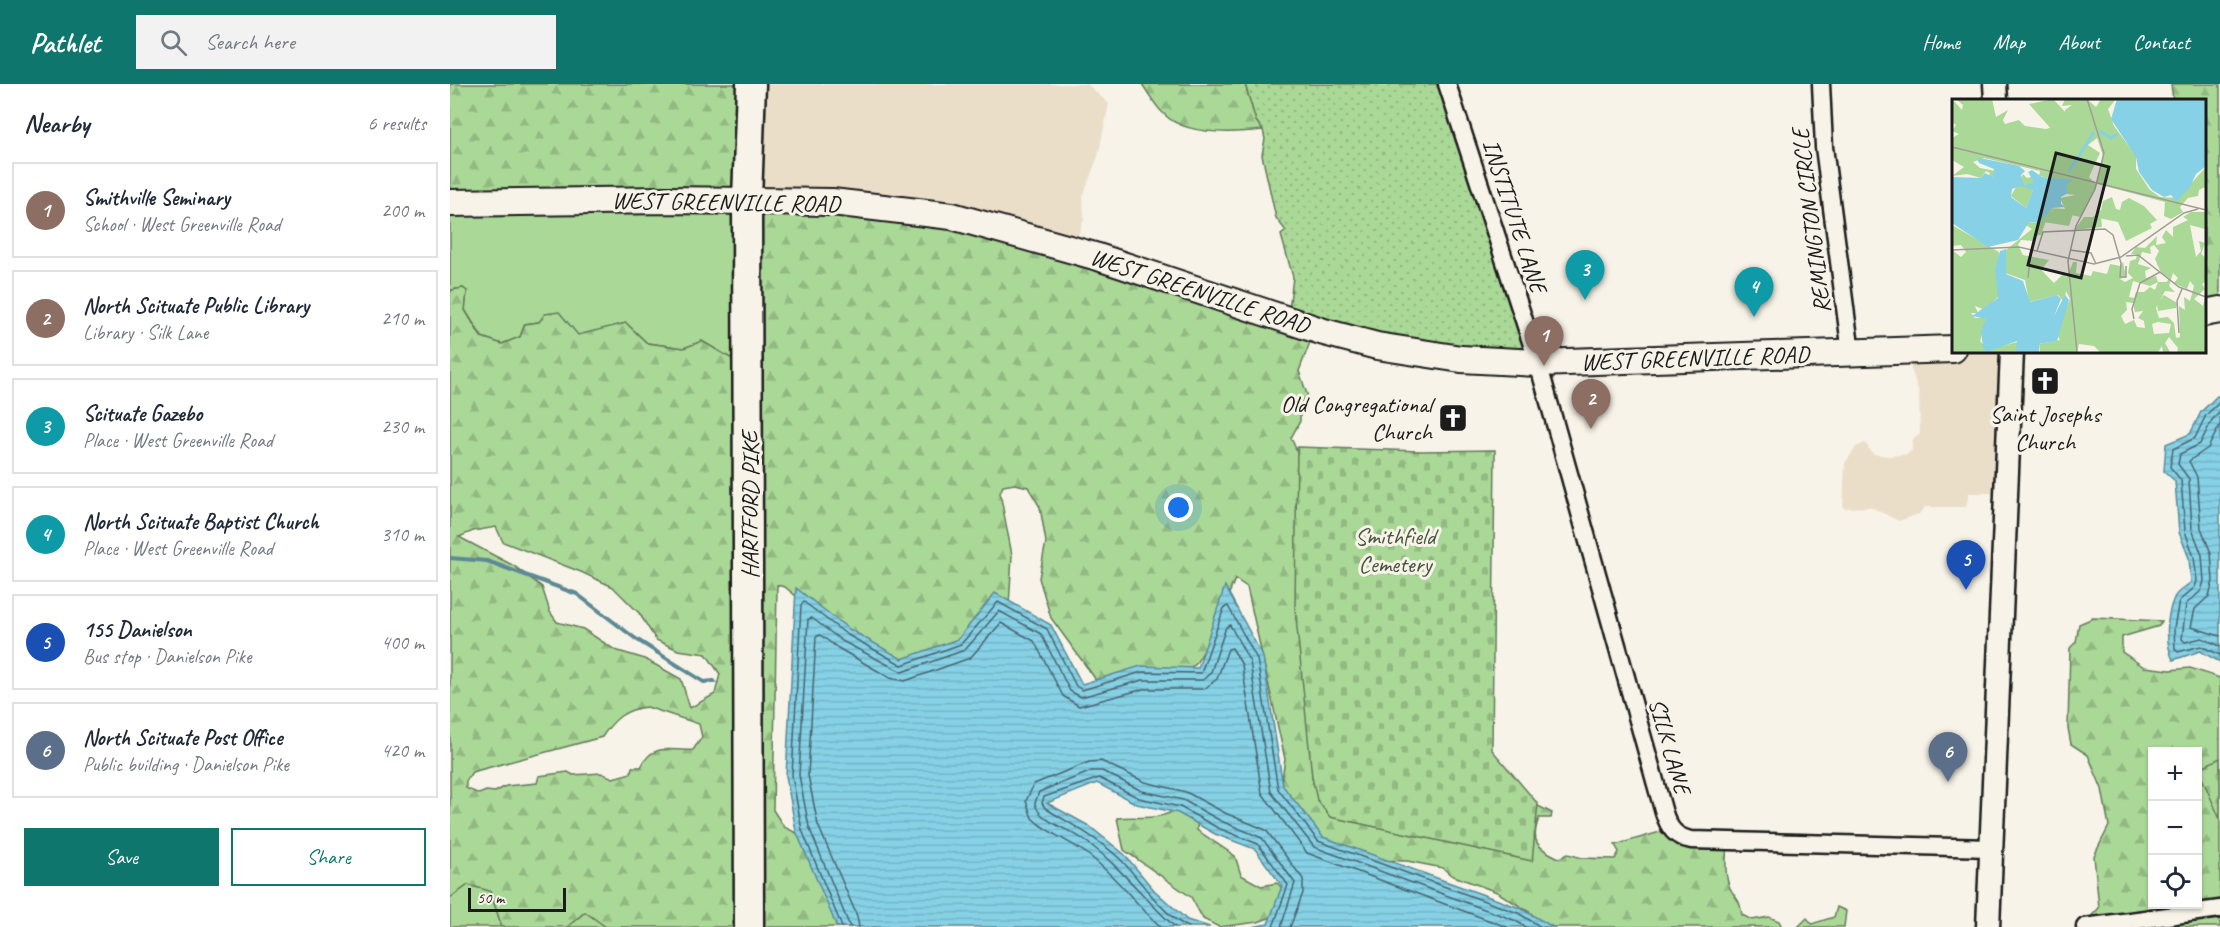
<!DOCTYPE html>
<meta charset="utf-8">
<style>
body{margin:0;font-family:Caveat,sans-serif;background:#f2f2f3;color:#1f2937}
.controls{position:absolute;right:18px;bottom:18px;display:grid;overflow:hidden;border-radius:0px;box-shadow:0 2px 4px #0004}
.controls button{width:54px;height:54px;display:grid;place-items:center;padding:0;border:0;border-bottom:2px solid #e0e1e3;background:#fff;color:#1f2937;font:30px sans-serif}
.scale{position:absolute;left:18px;bottom:15px;width:98px;box-sizing:border-box;padding-left:6px;border:3px solid #1c1c1c;border-top:0;font-size:16px;line-height:21px;white-space:nowrap;color:#1c1c1c;-webkit-text-stroke:4px #f7f3e8;paint-order:stroke}
.you{position:absolute;left:729px;top:424px;width:21px;height:21px;margin:-15px;border:4px solid #fff;border-radius:50%;background:#1a73e8;box-shadow:0 0 0 9px #1a73e833}
.badge{display:grid;place-items:center;width:39px;height:39px;border-radius:50%;background:#0f766e;color:#fff;font-size:20px;font-weight:700}
.pin{position:absolute;translate:-50% -50px;filter:drop-shadow(0 2px 3px #0008)}
.pin::after{content:'';position:absolute;top:32px;width:21px;height:18px;background:inherit;clip-path:polygon(0 0,100% 0,50% 100%)}
.list{margin:0;padding:0;list-style:none}
h2{display:flex;justify-content:space-between;align-items:center;height:78px;margin:0;padding:0 24px;font-size:26px}
h2 small{font-size:20px;font-weight:400;color:#747a83}
.list li{display:grid;grid-template-columns:39px 1fr auto;gap:18px;align-items:center;box-sizing:border-box;height:96px;margin:0 12px 12px;padding:0 12px;border:2px solid #e0e1e3;border-radius:0px}
.list b{display:block;font-size:22px;white-space:nowrap}
.list p{margin:0;font-size:20px;white-space:nowrap;color:#747a83}
.list em{font-size:20px;font-style:normal;color:#747a83}
.actions{display:flex;gap:12px;padding:18px 24px}
.actions a{flex:1;padding:14px 0;border:2px solid #0f766e;border-radius:0px;text-align:center;font-size:21px;color:#0f766e}
.actions .main{background:#0f766e;color:#fff}
.icon{flex:none;width:33px;height:33px;fill:none;stroke:currentColor;stroke-width:2;stroke-linecap:round;stroke-linejoin:round}
.map{position:relative;flex:none;width:1770px;height:843px;overflow:hidden}
header{display:flex;align-items:center;gap:36px;box-sizing:border-box;height:84px;padding:0 30px;background:#0f766e;color:#fff}
header strong{font-size:28px}
nav{display:flex;gap:33px;margin-inline-start:auto;font-size:21px}
.search{width:420px;height:54px;background:#f2f2f3;display:flex;align-items:center;gap:15px;box-sizing:border-box;padding:0 21px;border-radius:0px;color:#747a83;font-size:22px}
main{display:flex}
aside{flex:1;background:#fff}
.map>svg:first-child{display:block}
</style>
<header>
<strong>Pathlet</strong>
<div class="search"><svg class="icon" aria-label="search" viewBox="0 0 24 24"><circle cx="10" cy="10" r="6"/><path d="M15 15l6 6"/></svg>Search here</div>
<nav><a>Home</a><a>Map</a><a>About</a><a>Contact</a></nav>
</header>
<main>
<aside>
<h2>Nearby<small>6 results</small></h2>
<ul class="list">
<li><span class="badge" style="background:#8d6e63">1</span><div><b>Smithville Seminary</b><p>School · West Greenville Road</p></div><em>200 m</em></li>
<li><span class="badge" style="background:#8d6e63">2</span><div><b>North Scituate Public Library</b><p>Library · Silk Lane</p></div><em>210 m</em></li>
<li><span class="badge" style="background:#0f9aa8">3</span><div><b>Scituate Gazebo</b><p>Place · West Greenville Road</p></div><em>230 m</em></li>
<li><span class="badge" style="background:#0f9aa8">4</span><div><b>North Scituate Baptist Church</b><p>Place · West Greenville Road</p></div><em>310 m</em></li>
<li><span class="badge" style="background:#1a4fb4">5</span><div><b>155 Danielson</b><p>Bus stop · Danielson Pike</p></div><em>400 m</em></li>
<li><span class="badge" style="background:#5c6f8a">6</span><div><b>North Scituate Post Office</b><p>Public building · Danielson Pike</p></div><em>420 m</em></li>
</ul>
<div class="actions"><a class="main">Save</a><a>Share</a></div>
</aside>
<div class="map">
<svg width="1770" height="843" viewBox="0 0 1770 843">
<defs>
<pattern id="forest-firs" width="22" height="20" patternUnits="userSpaceOnUse" patternTransform="scale(1.5)"><rect width="22" height="20" fill="#aad897"/><path d="M5 1l3.5 6h-7zM16 11l3.5 6h-7z" fill="#92b982"/></pattern>
<pattern id="cemetery-stones" width="16" height="16" patternUnits="userSpaceOnUse" patternTransform="scale(1.5)"><rect width="16" height="16" fill="#aad897"/><path d="M2 7V4a2 2 0 0 1 4 0v3zM10 15v-3a2 2 0 0 1 4 0v3z" fill="#92b982"/></pattern>
<pattern id="park-dots" width="8" height="8" patternUnits="userSpaceOnUse" patternTransform="scale(1.5)"><rect width="8" height="8" fill="#aad897"/><path d="M2 2h.1M6 6h.1" fill="none" stroke="#92b982" stroke-width="1.8" stroke-linecap="round"/></pattern>
<pattern id="water-rules" width="6" height="5" patternUnits="userSpaceOnUse" patternTransform="scale(1.5)"><rect width="6" height="5" fill="#86d1e6"/><path d="M0 2.5h6" fill="none" stroke="#73b3c5"/></pattern>
</defs>
<rect width="100%" height="100%" fill="#f7f3e8"/>
<filter id="ink" filterUnits="userSpaceOnUse"><feTurbulence type="fractalNoise" baseFrequency=".0167" numOctaves="2"/><feDisplacementMap in="SourceGraphic" scale="12" xChannelSelector="R" yChannelSelector="G"/><feConvolveMatrix kernelMatrix="1 2 1 2 8 2 1 2 1" color-interpolation-filters="sRGB"/></filter>
<g filter="url(#ink)">
<g fill="#ebdec9">
<polygon points="304,0 637,0 659,20 648,72 633,112 634,135 624,163 303,118"/>
<polygon points="1560,267 1552,409 1519,409 1516,423 1475,423 1469,430 1449,437 1421,423 1393,424 1395,379 1406,363 1415,359 1423,370 1439,372 1458,370 1462,366 1462,356 1470,350 1469,309 1460,282 1461,268"/>
</g>
<g fill="#aad897" stroke="#637a5a" stroke-width="1.5">
<polygon points="302,118 287,278 252,257 234,264 197,259 176,239 128,252 89,238 75,240 70,253 52,260 32,253 15,226 17,207 13,204 2,206 0,209 0,119"/>
<polygon points="18,801 40,807 52,843 0,843 0,814"/>
<polygon points="135,828 155,840 156,843 117,843"/>
</g>
<g fill="url(#forest-firs)" stroke="#637a5a" stroke-width="1.5" fill-rule="evenodd">
<path d="M0 0H304L302 114 443 123 865 245 849 287 858 313 850 318V337L841 354C851 372 855 405 845 423L850 428 862 695 1080 718 1102 729 1101 734H1089C1080 758 1087 764 1109 774L1118 770 1132 774 1165 775 1169 768 1165 761 1217 746 1277 759C1276 775 1274 790 1280 804 1287 818 1289 812 1292 831L1302 836 1319 833 1329 837 1331 841 1329 843H1093L1081 829 1047 808 1001 791 993 784 957 777 910 776 869 752 831 702 835 675 797 503 785 495 760 557 745 581 657 620 644 593 601 534 589 494 596 458 590 423 578 403 565 400 553 402 550 409 562 471 559 522 483 605 353 518 335 503 327 501 323 726 334 743 359 755 405 843H156L135 828 117 843H52L40 807 18 801 0 814V209L2 206 13 204 17 207 15 226 31 253 52 260 70 253 75 240 89 238 95 230 109 228 128 251 176 239 197 259 234 264 252 257 287 278 302 118 0 119ZM46 443 53 458 131 488 163 503 189 529 206 556 228 566 256 570 270 590 265 610 240 624 231 595 195 575 165 566 133 545 107 538 100 528 92 503 64 482 9 453 23 447ZM197 623 249 640 252 653 243 666C222 668 203 657 191 683H182L181 689 163 694 151 689 123 691 118 688 89 692 87 699 56 702 45 708 36 707 29 710 16 704V697L22 688 152 653C164 635 175 625 197 623Z"/>
<path d="M692 0H795L806 37 813 46C786 49 735 52 714 30 705 22 699 10 692 0Z"/>
<polygon points="1721,0 1770,0 1770,225 1754,228 1754,16 1723,16"/>
<path d="M1643 534 1712 537 1709 542 1672 553V568L1694 583 1720 586 1740 584 1770 594V843H1631L1649 824 1644 772 1659 742 1652 705 1638 671 1621 660 1618 644 1620 564 1626 558 1629 540ZM1702 668H1748V820H1702Z"/>
<path d="M724 720 748 730 747 746 785 772 791 791 811 802 827 799 835 807 836 828 808 838 769 843 753 835 741 813 674 766 667 734C686 732 702 736 720 729Z"/>
<polygon points="1387,823 1396,827 1394,843 1348,843 1357,834 1362,840 1384,833"/>
</g>
<g fill="url(#cemetery-stones)" stroke="#637a5a" stroke-width="1.5">
<polygon points="847,363 970,367 1045,366 1042,666 1088,720 1082,777 880,733 867,716 862,693 845,524"/>
<polygon points="1770,674 1770,735 1748,685"/>
</g>
<polygon fill="url(#park-dots)" stroke="#637a5a" stroke-width="1.5" points="795,0 1003,0 1085,278 838,235 843,193 831,151 836,147 826,134 812,71 815,55 813,46 806,37"/>
<g fill="url(#water-rules)" stroke="#5c8995" stroke-width="1.5">
<path d="M1767 312H1770V578L1750 567 1723 576C1715 559 1716 532 1724 514 1726 508 1736 503 1741 498L1739 474 1729 448 1725 397 1714 387 1716 360 1740 350 1751 328Z"/>
<polygon points="775,502 813,573 833,702 873,753 1070,824 1103,843 802,843 818,840 832,802 805,765 765,750 728,729 687,720 647,699 597,719 639,742 674,770 704,806 737,836 760,843 387,843 346,747 336,692 346,504 399,545 452,575 508,555 545,509 601,541 632,600 691,582 748,584"/>
</g>
<g fill="none" stroke-linecap="round" stroke-linejoin="round">
<g stroke="#46646d" stroke-width="1.5">
<polyline points="1770,318 1756,331 1745,354 1723,365 1720,383 1731,396 1735,447 1744,473 1747,497 1745,503 1729,517 1724,544 1725,565 1728,568 1751,562 1770,571"/>
<polyline points="1770,328 1762,336 1750,360 1730,370 1728,380 1739,395 1742,445 1752,471 1754,497 1751,507 1736,520 1732,555 1735,558 1752,554 1770,562"/>
<polyline points="1770,341 1758,364 1739,377 1747,393 1751,444 1761,469 1763,497 1759,512 1745,525 1741,543 1770,552"/>
<polyline points="392,843 352,746 342,692 351,521 354,518 396,550 452,581 511,560 548,518 597,545 626,602 632,606 692,588 751,589 774,524 778,522 807,575 828,705 868,757 1068,829 1091,843"/>
<polyline points="400,843 359,743 349,691 358,535 362,534 392,557 452,588 515,566 549,527 591,550 620,607 631,613 693,596 753,596 761,588 776,543 780,541 800,578 821,708 864,763 1064,836 1076,843"/>
<polyline points="409,843 407,832 368,741 358,691 366,553 370,551 388,564 440,594 455,597 520,574 551,539 584,557 613,612 629,622 694,605 754,605 767,595 778,565 782,564 792,581 812,709 857,769 1057,843"/>
<path d="M711 843C687 821 667 794 641 773 623 758 598 750 582 734L576 717 584 700 639 678 651 677 695 698 736 708 775 729 816 746 853 795V809L840 843"/>
<path d="M725 843C693 814 667 778 631 754 617 744 588 737 585 719L589 708 642 687H652L692 707 733 716 771 737 812 754 845 799 831 843"/>
<path d="M739 843C715 835 688 792 669 774 646 753 620 740 595 724L592 719 594 713 649 694 689 714 730 723 768 744 808 760 838 801 823 843"/>
</g>
<polyline stroke="#5c8995" stroke-width="4" points="0,474 37,477 127,510 186,555 254,598 264,597"/>
<g stroke="#1c1c1c" stroke-width="21">
<g id="street">
<path d="M997 0 1088 279 1214 729C1219 744 1225 753 1241 756L1541 764"/>
<polyline points="1371,0 1374,63 1401,269"/>
<polyline points="1635,843 1770,825"/>
</g>
</g>
<g stroke="#1c1c1c" stroke-width="27">
<g id="secondary">
<polyline points="1545,0 1546,16"/>
<polyline points="1538,843 1562,267"/>
</g>
</g>
<g stroke="#1c1c1c" stroke-width="30">
<g id="primary">
<polyline points="0,119 216,116 382,118 502,132 648,173 874,248 927,262 1011,275 1088,279 1503,265"/>
<polyline points="1754,229 1770,226"/>
</g>
</g>
<g stroke="#1c1c1c" stroke-width="33">
<polyline id="highway" points="299,843 297,116 301,0"/>
</g>
<use href="#street" stroke="#f7f3e8" stroke-width="16"/>
<use href="#secondary" stroke="#f7f3e8" stroke-width="22"/>
<use href="#primary" stroke="#f7f3e8" stroke-width="26"/>
<use href="#highway" stroke="#f7f3e8" stroke-width="28"/>
</g>
</g>
<defs>
<g id="church-square" transform="scale(1.5)"><rect x="-9" y="-9" width="18" height="18" rx="4" fill="#1c1c1c" stroke="#f7f3e8"/><path d="M-1.2-6h2.4v3.5h3.3v2.4h-3.3V6h-2.4V-.1h-3.3v-2.4h3.3Z" fill="#fff"/></g>
</defs>
<g fill-rule="evenodd">
<use href="#church-square" x="1595" y="297"/>
<use href="#church-square" x="1003" y="334"/>
</g>
<g text-anchor="middle" dominant-baseline="central" stroke-width="6" stroke-linejoin="round" paint-order="stroke">
<g font-size="24" fill="#1c1c1c" stroke="#f7f3e8">
<text transform="translate(276 118) rotate(1)">WEST GREENVILLE ROAD</text>
<text transform="translate(1065 132) rotate(72)">INSTITUTE LANE</text>
<text transform="translate(1361 137) rotate(-97)">REMINGTON CIRCLE</text>
<text transform="translate(750 207) rotate(18)">WEST GREENVILLE ROAD</text>
<text transform="translate(1245 274) rotate(-2)">WEST GREENVILLE ROAD</text>
<text transform="translate(300 421) rotate(-90)">HARTFORD PIKE</text>
<text transform="translate(1220 662) rotate(74)">SILK LANE</text>
</g>
<g font-size="24" fill="#1c1c1c" stroke="#f7f3e8" text-anchor="end">
<text x="982" y="320">Old Congregational<tspan x="982" dy="28">Church</tspan></text>
<text x="1595" y="330" text-anchor="middle">Saint Josephs<tspan x="1595" dy="28">Church</tspan></text>
</g>
<g font-size="24" fill="#475441" stroke="#f7f3e8">
<text x="945" y="452">Smithfield<tspan x="945" dy="28">Cemetery</tspan></text>
</g>
</g>
<g transform="translate(1502 15)">
<rect width="254" height="254" fill="#f7f3e8"/>
<path d="M0 0 10 11 11 6 4 0H40L44 18 56 11 51 21 53 25 67 21 73 27 94 30 114 24 113 11 120 6 110 7 113 0H135L144 8 149 0H164L156 10 162 27 184 57V70L198 91 208 98 226 99 253 69V88L247 91 246 97 236 99 228 108 231 113 219 120 212 117 213 103 145 85 128 118 98 111 89 136 82 137 83 142 69 141 66 146 71 156 97 161 89 171 102 184 111 175 115 178 121 163H125L124 174 139 177 141 172 155 175 158 165 168 167 171 163 174 178 168 180 173 183 181 179 176 174 178 162 184 160 185 155H179L184 148 193 149 205 137 204 146 214 144 210 138 214 131 221 138V128L236 121 231 118 239 113H253V130L238 126 244 158 249 152 247 142 253 144 249 155 253 158V183L250 185 253 190 242 200 251 207 253 198V253H225L226 249 217 238 213 244 218 253H211L210 247 206 253H148L142 247 127 245 125 253H88L87 245 108 241 104 233 118 200 114 192 112 203 106 196 77 203 73 181 53 174 54 151 80 130 74 126 76 123 85 124 97 109 113 110 108 99 123 96 115 95 102 80 87 77 88 72 32 59 21 63 28 69 44 72 40 79H36L38 74 34 72 29 79 15 75 0 77 12 68 0 61V39L7 35 0 32 4 26 0 23ZM145 39 151 57 144 85 137 78 148 54 136 46ZM202 146 207 152 203 160 209 174 217 179 215 183H206L203 191 198 188 192 193H184L182 199 177 198 181 182 198 187 206 183 204 177 194 179 193 172 199 169 186 165 190 153 199 155 198 148ZM221 174 226 179 222 184 235 190 238 182 242 187 238 202 232 198 233 211 227 207 228 238 224 239 222 224 216 218 207 219 204 209 213 192 223 193 217 187ZM174 203 181 204 183 213 191 212 186 219 192 222 193 229 185 228 182 221 173 225 169 217 175 211ZM206 223 219 225 217 234 202 235 200 225ZM71 75 75 79 83 77 82 85 75 88 82 89 74 109 59 97ZM160 98 164 110 168 111 170 103 177 99 192 107 205 121 198 125 200 129 174 142 166 123 141 118 149 111 151 102ZM0 126 47 153 46 198 33 211 23 207 26 214H19L23 219H35L28 242 36 251 65 243 66 253H0V151L9 158 14 153 9 146 0 147Z" fill="#aad897" fill-rule="evenodd"/>
<path d="M98 111 121 115 117 127 91 123ZM86 167 97 180 74 182 76 169Z" fill="#aad897"/>
<path d="M101 0 117 17 116 24 101 32 77 5ZM132 118H149L150 128 122 131ZM212 196 225 204 224 209 206 212 205 205Z" fill="#aad897"/>
<path d="M165 0H253V68L244 75 238 88 224 103 219 96 212 98 200 91 187 73 184 58 159 20ZM28 59 67 67 73 72 69 76 72 87 82 83 76 73 80 71 90 78 120 81 114 87 116 94 109 98V105L113 108 100 109 87 124 77 123 66 141 36 148 0 124V78L29 79 33 74 41 78 42 70 27 64 25 60ZM68 87 81 91 74 109 59 98 60 90ZM54 150V175L71 182 78 203 105 196 109 200 102 217 113 196 117 201 105 242 87 245V253H64L65 242 35 253 31 249 29 232 34 220 20 217 46 199 43 170 48 152Z" fill="#86d1e6" fill-rule="evenodd"/>
<path fill="none" stroke="#86d1e6" stroke-width="3" d="M148 32 159 39 165 35M117 73 142 33"/>
<path fill="none" stroke="#9f9d96" stroke-width="1.5" d="M0 48 254 111M0 151 67 148 142 165 169 158 232 114 246 110M118 151 139 154 144 165M85 152 91 133 153 130 161 136 169 164 168 178H174V167M174 157 186 156 227 188 254 198M76 179 79 151M182 220 180 210 188 184 208 173M227 234 225 202 230 190M125 253 116 162 124 127 143 90 152 54 135 0"/>
<path fill="#1c1c1c" fill-opacity="0.15" stroke="#1c1c1c" stroke-width="3" d="M104 54 157 68 129 179 76 166Z"/>
<rect width="254" height="254" fill="none" stroke="#1c1c1c" stroke-width="3"/>
</g>
</svg>
<div class="controls">
<button>+</button>
<button>−</button>
<button><svg class="icon" aria-label="locate" viewBox="0 0 24 24"><circle cx="12" cy="12" r="6"/><path d="M12 2v4M12 18v4M2 12h4M18 12h4"/></svg></button>
</div>
<div class="scale">50 m</div>
<div class="you"></div>
<div class="pin badge" style="left:1094px;top:282px;background:#8d6e63">1</div>
<div class="pin badge" style="left:1141px;top:345px;background:#8d6e63">2</div>
<div class="pin badge" style="left:1135px;top:216px;background:#0f9aa8">3</div>
<div class="pin badge" style="left:1304px;top:233px;background:#0f9aa8">4</div>
<div class="pin badge" style="left:1516px;top:506px;background:#1a4fb4">5</div>
<div class="pin badge" style="left:1498px;top:698px;background:#5c6f8a">6</div>
</div>
</main>
